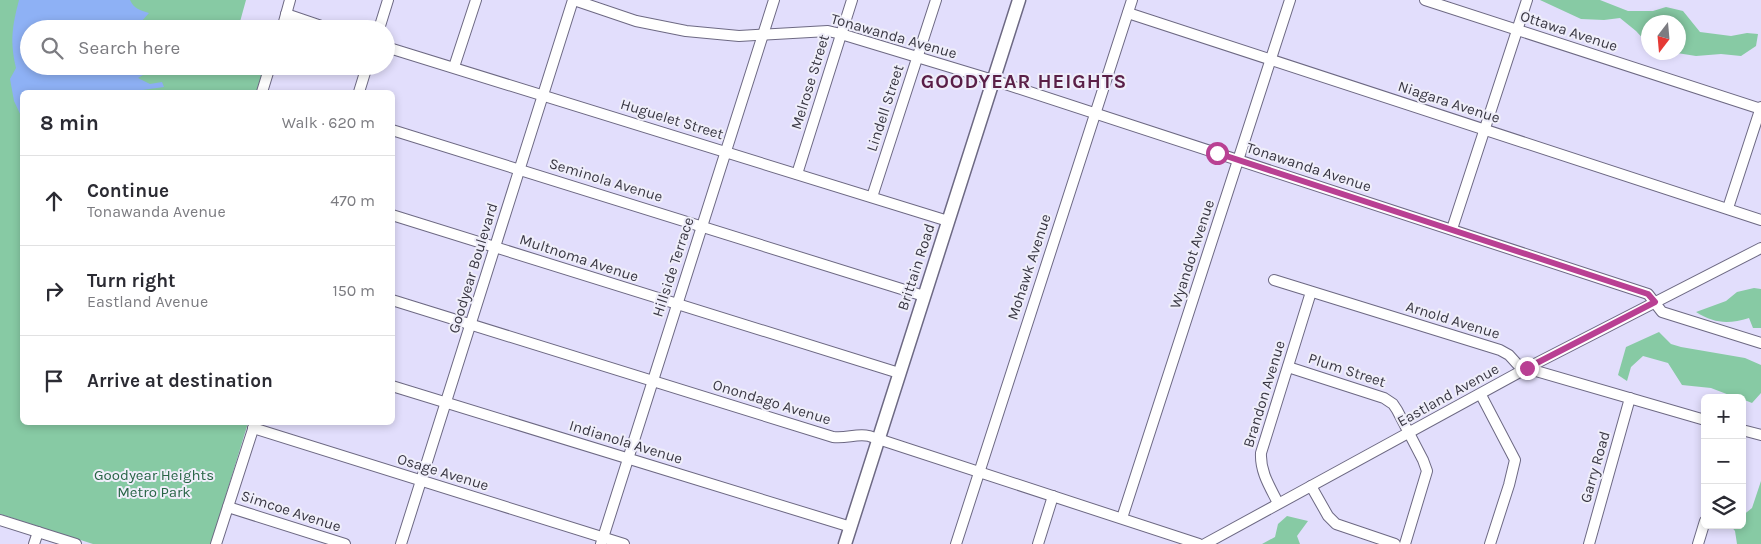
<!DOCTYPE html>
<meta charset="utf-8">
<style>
body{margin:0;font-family:Karla,sans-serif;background:#f2f2f3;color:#2b2b33}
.controls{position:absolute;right:15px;bottom:15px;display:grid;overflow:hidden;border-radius:8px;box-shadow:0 2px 8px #0003}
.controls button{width:45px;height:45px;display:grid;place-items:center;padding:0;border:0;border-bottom:1px solid #e1e1e2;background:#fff;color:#2b2b33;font:25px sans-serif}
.compass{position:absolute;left:1641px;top:15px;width:45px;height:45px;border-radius:50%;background:#fff;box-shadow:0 2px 8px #0003;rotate:196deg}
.stop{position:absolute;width:15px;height:15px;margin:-11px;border:4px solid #b94093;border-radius:50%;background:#fff}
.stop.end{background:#b94093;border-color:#fff;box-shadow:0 1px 5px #0008}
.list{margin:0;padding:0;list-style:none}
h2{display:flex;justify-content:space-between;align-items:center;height:65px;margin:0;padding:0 20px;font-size:21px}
h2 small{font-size:16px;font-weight:400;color:#7c7c81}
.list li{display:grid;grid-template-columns:32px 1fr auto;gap:15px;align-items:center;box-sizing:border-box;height:90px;padding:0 20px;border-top:1px solid #e1e1e2}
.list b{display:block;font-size:19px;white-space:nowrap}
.list p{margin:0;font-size:16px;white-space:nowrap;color:#7c7c81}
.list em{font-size:16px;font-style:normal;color:#7c7c81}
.icon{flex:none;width:28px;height:28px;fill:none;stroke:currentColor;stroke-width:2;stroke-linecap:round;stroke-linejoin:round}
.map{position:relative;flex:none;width:1761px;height:544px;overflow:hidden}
.search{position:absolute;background:#fff;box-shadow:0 2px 8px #0003;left:20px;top:20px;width:375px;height:55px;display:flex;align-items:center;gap:12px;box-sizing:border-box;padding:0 18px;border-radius:28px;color:#7c7c81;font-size:19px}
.panel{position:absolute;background:#fff;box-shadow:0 2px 8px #0003;left:20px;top:90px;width:375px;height:335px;border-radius:8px}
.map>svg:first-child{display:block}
</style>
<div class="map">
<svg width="1761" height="544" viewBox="0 0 1761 544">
<rect width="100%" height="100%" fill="#e2defc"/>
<g fill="#87caa4">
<polygon points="0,0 246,0 238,29 29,29 29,66 267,66 259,92 22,92 22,422 248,423 211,544 93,544 0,514"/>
<polygon points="1540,0 1600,0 1628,11 1653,11 1666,7 1683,11 1700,32 1731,36 1747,33 1758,34 1756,46 1741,56 1721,54 1696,56 1677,53 1678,52 1678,22 1648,22 1648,44 1636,31 1620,18 1604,20 1581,19"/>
<path d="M1754 288 1761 289V328H1753L1749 318C1729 324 1715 324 1696 312L1726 301 1737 292Z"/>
<polygon points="1659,332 1671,344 1681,347 1745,358 1761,365 1761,393 1752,403 1742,399 1742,398 1737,398 1711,388 1682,385 1668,363 1643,356 1631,367 1627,381 1618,375 1626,347"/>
<polygon points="1761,481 1761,544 1737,544 1735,531 1730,525 1742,525 1742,516 1752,508"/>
<polygon points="1287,516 1308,521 1297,536 1300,544 1262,544 1275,537 1278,524"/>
</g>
<path fill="#8eb1f5" d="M19 0H130C134 9 140 10 149 13L141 22 143 29H29V66H142L143 75 138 78 150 84 162 82 164 87 128 92H22V118L14 101 10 79 16 68C10 41 12 27 19 0Z"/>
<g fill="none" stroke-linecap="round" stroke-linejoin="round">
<g stroke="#6d6983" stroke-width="12">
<g id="minor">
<polyline points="574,0 636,21 686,31 739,36 828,31 841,34 993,80 1648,294 1662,312 1761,343"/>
<polyline points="1425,0 1761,109"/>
<polyline points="1128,13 1761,220"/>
<polyline points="286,14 330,29"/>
<polyline points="282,29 290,0"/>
<polyline points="379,29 388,0"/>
<polyline points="386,47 948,221"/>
<polyline points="454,67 476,0"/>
<polyline points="262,92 270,66"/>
<polyline points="359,92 367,66"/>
<polyline points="392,130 924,296"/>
<polyline points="797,174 852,0"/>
<polyline points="872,197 936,0"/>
<polyline points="1728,208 1761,107"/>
<polyline points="392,215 899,373"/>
<polyline points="1452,229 1527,0"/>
<polyline points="1274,280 1500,350 1509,355 1519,366 1705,420"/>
<path d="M392 300 833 437C846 439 857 433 869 436L1199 544"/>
<polyline points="1288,367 1384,398 1393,404 1397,410 1423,460 1427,471 1405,544"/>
<polyline points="392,386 851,527"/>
<polyline points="1481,395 1515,460 1509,485 1490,544"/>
<polyline points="253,428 624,544"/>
<polyline points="1742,430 1761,435"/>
<polyline points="1311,486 1328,516 1336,524 1395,544"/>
<path d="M1278 503C1270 487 1260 472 1261 453L1311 292"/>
<polyline points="228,507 345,544"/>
<polyline points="1122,518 1290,0"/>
<polyline points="0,520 76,544"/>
<polyline points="34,544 38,532"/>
<polyline points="216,544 255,423"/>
<polyline points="401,544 573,0"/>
<polyline points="601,544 774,0"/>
<polyline points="956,544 1132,0"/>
<polyline points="1038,544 1053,496"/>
<polyline points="1205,544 1527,368 1761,248"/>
<polyline points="1589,544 1630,398"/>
<polyline points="1698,544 1705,521"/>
</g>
</g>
<g stroke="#6d6983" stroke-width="15">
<polyline id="major" points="845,544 1019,0"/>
</g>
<use href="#minor" stroke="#fff" stroke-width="10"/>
<use href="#major" stroke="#fff" stroke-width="12"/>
</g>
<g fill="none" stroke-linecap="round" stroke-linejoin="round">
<polyline stroke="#b94093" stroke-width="6" points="1217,153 1648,294 1655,302 1527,368"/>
</g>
<g text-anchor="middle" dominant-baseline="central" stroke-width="4" stroke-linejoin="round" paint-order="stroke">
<g font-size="15" fill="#393743" stroke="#efeefa">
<text transform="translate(1569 31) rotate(18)">Ottawa Avenue</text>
<text transform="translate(894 36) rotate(16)">Tonawanda Avenue</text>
<text transform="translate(810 82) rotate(-73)">Melrose Street</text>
<text transform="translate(1449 102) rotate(18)">Niagara Avenue</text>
<text transform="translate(885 108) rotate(-72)">Lindell Street</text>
<text transform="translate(672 119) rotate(17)">Huguelet Street</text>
<text transform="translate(1309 167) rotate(18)">Tonawanda Avenue</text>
<text transform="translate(606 180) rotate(17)">Seminola Avenue</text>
<text transform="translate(1192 254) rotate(-72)">Wyandot Avenue</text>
<text transform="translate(579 258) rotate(18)">Multnoma Avenue</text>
<text transform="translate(673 267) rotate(-72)">Hillside Terrace</text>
<text transform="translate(916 267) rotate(-72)">Brittain Road</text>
<text transform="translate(1029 267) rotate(-72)">Mohawk Avenue</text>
<text transform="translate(473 268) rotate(-73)">Goodyear Boulevard</text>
<text transform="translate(1453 320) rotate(17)">Arnold Avenue</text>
<text transform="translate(1347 370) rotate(18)">Plum Street</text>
<text transform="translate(1264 394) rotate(-73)">Brandon Avenue</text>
<text transform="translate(1448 395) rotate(-29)">Eastland Avenue</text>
<text transform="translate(772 402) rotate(17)">Onondago Avenue</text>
<text transform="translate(626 442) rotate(17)">Indianola Avenue</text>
<text transform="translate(1595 467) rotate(-74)">Garry Road</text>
<text transform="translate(443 472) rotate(17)">Osage Avenue</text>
<text transform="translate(291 511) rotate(18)">Simcoe Avenue</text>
</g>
<g font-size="15" fill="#286546" stroke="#efeefa">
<text x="154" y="475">Goodyear Heights<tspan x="154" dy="17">Metro Park</tspan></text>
</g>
<g font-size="20" font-weight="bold" letter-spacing="1" fill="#5a1f47" stroke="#efeefa">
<text x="1024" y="81">GOODYEAR HEIGHTS</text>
</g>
</g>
</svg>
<div class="controls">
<button>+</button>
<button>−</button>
<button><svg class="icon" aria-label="layers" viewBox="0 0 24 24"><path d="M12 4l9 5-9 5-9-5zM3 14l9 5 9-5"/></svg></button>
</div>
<svg class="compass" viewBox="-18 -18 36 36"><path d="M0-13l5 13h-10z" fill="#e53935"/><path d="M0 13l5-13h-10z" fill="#7c7c81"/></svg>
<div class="stop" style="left:1217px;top:153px"></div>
<div class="stop end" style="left:1527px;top:368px"></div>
<div class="search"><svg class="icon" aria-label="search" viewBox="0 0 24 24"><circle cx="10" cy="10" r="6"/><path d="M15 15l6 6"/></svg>Search here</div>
<section class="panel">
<h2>8 min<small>Walk · 620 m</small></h2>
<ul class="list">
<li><svg class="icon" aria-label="ahead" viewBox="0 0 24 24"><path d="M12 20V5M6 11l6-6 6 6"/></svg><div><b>Continue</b><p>Tonawanda Avenue</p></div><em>470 m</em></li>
<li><svg class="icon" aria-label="right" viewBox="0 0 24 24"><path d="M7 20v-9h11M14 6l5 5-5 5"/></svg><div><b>Turn right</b><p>Eastland Avenue</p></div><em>150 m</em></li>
<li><svg class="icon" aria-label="arrive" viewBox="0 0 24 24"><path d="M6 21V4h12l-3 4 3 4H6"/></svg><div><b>Arrive at destination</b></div></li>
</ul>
</section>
</div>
